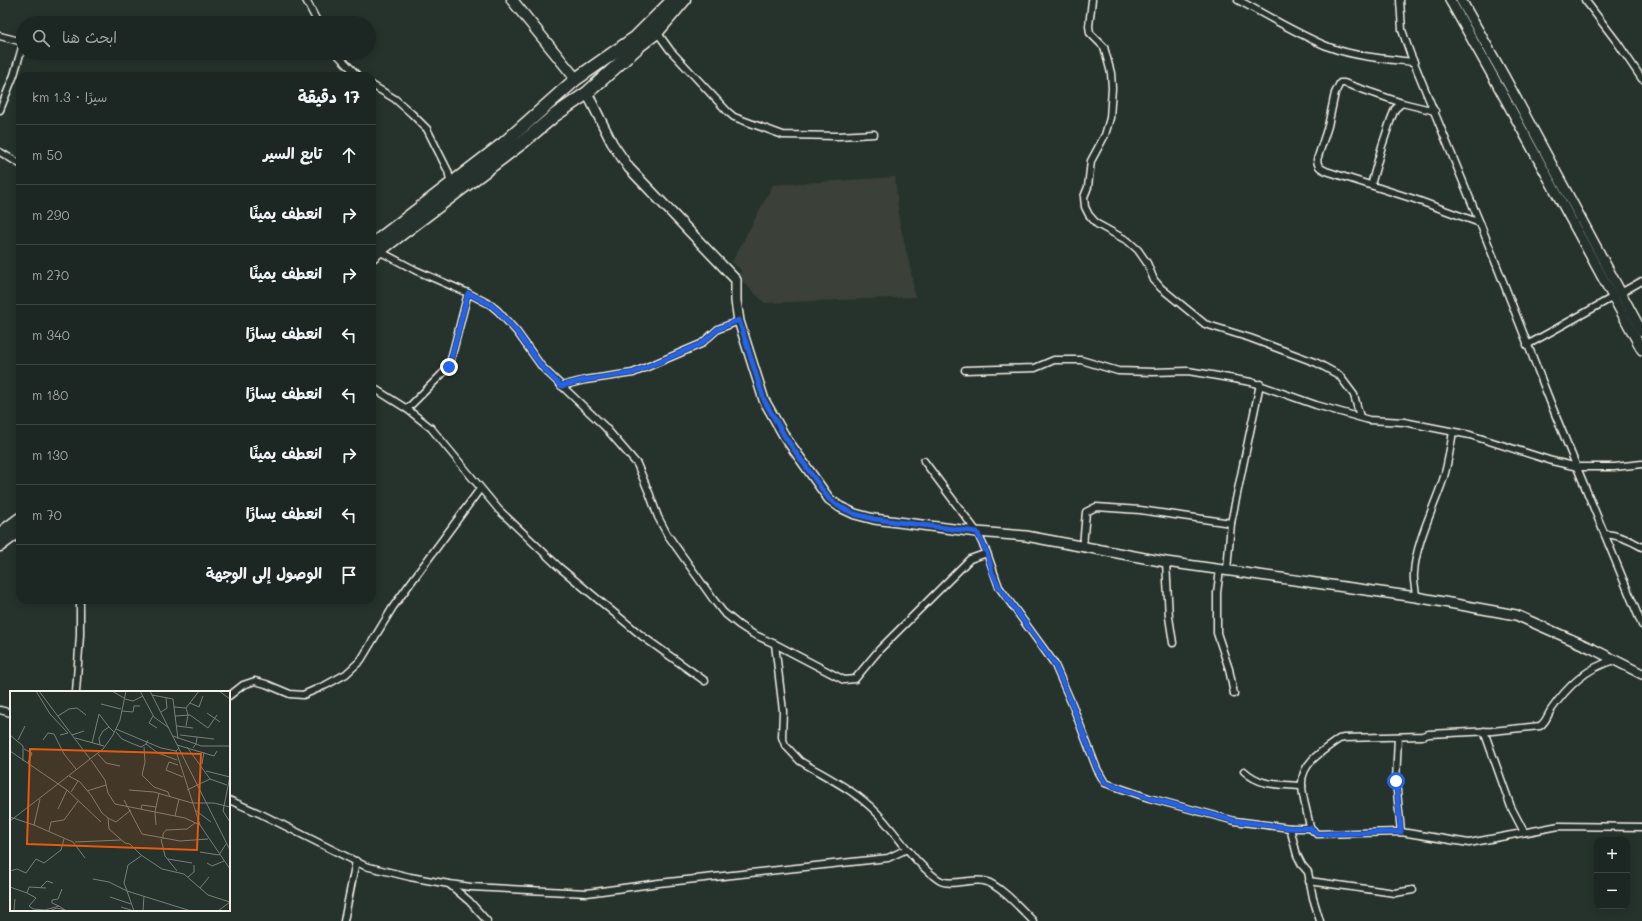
<!DOCTYPE html>
<html lang="ar">
<meta charset="utf-8">
<style>
body{margin:0;font-family:Mali,"Playpen Sans Arabic",sans-serif;background:#252e2a;color:#f1f3f6;direction:rtl}
.controls{position:absolute;right:12px;bottom:12px;display:grid;overflow:hidden;border-radius:8px;box-shadow:0 2px 10px #0003}
.controls button{width:36px;height:36px;display:grid;place-items:center;padding:0;border:0;border-bottom:1px solid #3a4340;background:#1c2622;color:#f1f3f6;font:20px sans-serif}
.stop{position:absolute;width:12px;height:12px;margin:-9px;border:3px solid #2563eb;border-radius:50%;background:#fff}
.stop.end{background:#2563eb;border-color:#fff;box-shadow:0 1px 4px #0008}
.list{margin:0;padding:0;list-style:none}
h2{display:flex;justify-content:space-between;align-items:center;height:52px;margin:0;padding:0 16px;font-size:17px}
h2 small{font-size:13px;font-weight:400;color:#a0a5a5}
.list li{display:grid;grid-template-columns:26px 1fr auto;gap:12px;align-items:center;box-sizing:border-box;height:60px;padding:0 16px;border-top:1px solid #3a4340}
.list b{display:block;font-size:15px;white-space:nowrap}
.list em{font-size:13px;font-style:normal;color:#a0a5a5}
.icon{flex:none;width:22px;height:22px;fill:none;stroke:currentColor;stroke-width:2;stroke-linecap:round;stroke-linejoin:round}
.map{position:relative;flex:none;width:1642px;height:921px;overflow:hidden;direction:ltr}
.search{position:absolute;background:#1c2622;box-shadow:0 2px 10px #0003;left:16px;top:16px;width:360px;height:44px;display:flex;align-items:center;gap:10px;box-sizing:border-box;padding:0 14px;border-radius:22px;color:#a0a5a5;font-size:15px}
.panel{position:absolute;background:#1c2622;box-shadow:0 2px 10px #0003;left:16px;top:72px;width:360px;height:532px;border-radius:12px;direction:rtl}
.map>svg:first-child{display:block}
</style>
<div class="map">
<svg width="1642" height="921" viewBox="0 0 1642 921">
<rect width="100%" height="100%" fill="#26332d"/>
<filter id="ink" filterUnits="userSpaceOnUse"><feTurbulence type="fractalNoise" baseFrequency=".025" numOctaves="2"/><feDisplacementMap in="SourceGraphic" scale="8" xChannelSelector="R" yChannelSelector="G"/><feConvolveMatrix kernelMatrix="1 2 1 2 8 2 1 2 1" color-interpolation-filters="sRGB"/></filter>
<g filter="url(#ink)">
<polygon fill="#3a4138" points="895,177 899,220 910,267 915,297 765,303 740,279 741,270 732,262 773,185"/>
<g fill="none" stroke-linecap="round" stroke-linejoin="round">
<g stroke="#f4f1e8" stroke-width="9">
<g id="street">
<polyline points="306,0 318,23"/>
<polyline points="1092,0 1089,26 1090,33 1104,47 1111,73 1112,88 1110,118 1105,135 1091,161 1088,187 1084,197 1085,207 1089,215 1097,224 1128,241 1138,250 1147,263 1154,280 1161,288 1205,324 1250,338 1317,363 1339,375 1354,395 1360,417"/>
<path d="M1238 0C1268 16 1297 34 1329 47 1356 57 1386 59 1414 62"/>
<polyline points="1400,0 1402,30 1410,53 1480,223 1557,419 1642,625"/>
<polyline points="1585,0 1617,42 1642,79"/>
<polyline points="657,32 670,50 728,112 734,117 783,135 838,136 874,134"/>
<polyline points="0,36 19,41 23,43"/>
<polyline points="336,53 358,76"/>
<polyline points="372,85 395,99 412,114 427,129 448,171 451,184"/>
<polyline points="0,110 14,75 23,44"/>
<path d="M1435 111 1402 103 1344 83H1340L1335 93 1328 126 1317 160C1318 167 1320 168 1326 171L1414 199 1480 223"/>
<polyline points="0,152 20,164"/>
<polyline points="1371,185 1382,146 1391,119 1395,109 1402,103"/>
<path d="M379 251 415 270 468 293 491 305 498 311 517 332 542 367 605 427 637 464 650 495 658 517 667 534 713 599 723 612 739 625 753 634 775 644 783 711 782 737 785 745 800 761C826 777 855 790 877 813 898 835 914 863 939 880 949 887 972 878 984 881 999 884 1022 910 1033 921"/>
<polyline points="1527,345 1642,281"/>
<polyline points="965,370 1035,368 1054,360 1081,360 1118,371 1153,372 1188,371 1206,374 1251,382 1316,405 1369,420 1404,422 1470,435 1552,461 1578,467 1614,467 1642,464"/>
<polyline points="561,386 585,380 633,373 701,344 718,329 739,321"/>
<polyline points="372,387 407,409 431,428 499,510 559,567 642,636 705,681"/>
<polyline points="407,409 449,367 468,293"/>
<polyline points="924,461 977,532 987,553 999,587 1054,663 1072,704 1097,769 1105,783 1149,798 1235,821 1290,828 1310,828"/>
<path d="M1605 534C1619 535 1630 540 1642 547"/>
<polyline points="1083,546 1086,512 1096,507 1140,510 1231,523"/>
<polyline points="1166,562 1169,617 1173,643"/>
<polyline points="1220,569 1217,593 1217,633 1229,669 1234,694"/>
<polyline points="1227,570 1231,523 1260,384"/>
<path d="M1416 597C1416 589 1413 582 1414 573 1415 546 1433 509 1442 483 1448 466 1450 448 1453 432"/>
<polyline points="775,644 844,680 855,679 880,649 970,559 987,553"/>
<path d="M1614 660C1586 668 1567 687 1551 710 1547 716 1546 722 1540 726L1492 731 1429 734 1422 736 1344 738 1339 739C1324 750 1301 763 1302 784 1302 799 1308 813 1310 828L1317 834 1401 832 1469 843 1559 826 1642 827"/>
<polyline points="76,692 80,635 80,600"/>
<polyline points="229,696 243,685 255,681 266,684 290,694 303,695 326,685 346,674 361,660 393,607 412,581 480,489"/>
<polyline points="0,710 11,713"/>
<polyline points="1484,731 1511,807 1524,832"/>
<polyline points="1398,737 1396,781 1401,832"/>
<path d="M1244 771C1261 787 1280 784 1302 786"/>
<polyline points="229,800 261,814 365,866 410,877 449,884 469,901 487,921"/>
<polyline points="1290,828 1297,855 1302,865 1308,872 1313,898 1320,921"/>
<polyline points="1309,881 1395,893 1413,890"/>
<polyline points="449,884 471,887 587,893 659,883 888,858 907,849"/>
<polyline points="344,921 356,861"/>
</g>
</g>
<g stroke="#f4f1e8" stroke-width="12">
<g id="secondary">
<polyline points="1450,0 1495,80 1642,350"/>
<polyline points="1461,0 1504,76 1642,332"/>
<polyline points="587,93 612,143 629,168 736,280 736,301 739,321 764,400 785,437 829,499 840,507 855,514 874,519 977,532 1026,536 1166,562 1416,597 1516,615 1593,649 1642,674"/>
</g>
</g>
<g stroke="#f4f1e8" stroke-width="13">
<polyline id="primary" points="512,0 576,79"/>
</g>
<g stroke="#f4f1e8" stroke-width="15">
<g id="highway">
<polyline points="372,245 503,144 576,79 635,38 673,0"/>
<polyline points="372,256 523,142 555,115 587,93 640,45 657,32 684,0"/>
<polyline points="0,534 20,519"/>
<polyline points="0,545 20,530"/>
</g>
</g>
<use href="#street" stroke="#26332d" stroke-width="6"/>
<use href="#secondary" stroke="#26332d" stroke-width="9"/>
<use href="#primary" stroke="#26332d" stroke-width="10"/>
<use href="#highway" stroke="#26332d" stroke-width="12"/>
</g>
</g>
<g fill="none" stroke-linecap="round" stroke-linejoin="round" filter="url(#ink)">
<polyline stroke="#2563eb" stroke-width="5" points="449,367 468,293 491,305 498,311 517,332 542,367 561,386 585,380 633,373 701,344 718,329 739,320 764,400 785,437 829,499 840,507 855,514 874,519 977,532 987,553 992,572 999,587 1054,663 1072,704 1097,769 1105,783 1149,798 1235,821 1290,828 1310,828 1317,834 1401,832 1396,781"/>
</g>
<g transform="translate(10 691)">
<rect width="220" height="220" fill="#26332d"/>
<path fill="none" stroke="#787f78" stroke-width="1" d="M26 0 40 23 58 42 50 44M29 0 80 68M102 0 114 7M130 0 144 26 159 37M140 0 220 159M209 0 220 8M142 4 163 8 168 48M115 8 123 10 133 5M180 12 189 16 193 5M91 13 111 18M164 16 176 17M112 20 123 21 124 15H130M151 21 157 17 156 7M197 22 210 31M48 25 59 18 67 17 76 24M143 25 139 32 147 37M165 25 180 24 198 37 207 24M167 35 183 37M176 35 178 24 176 17 189 0M106 38 151 57 166 60 169 57M106 41 112 48 121 52 131 56 136 53M0 44 13 55V70M62 44 74 40M170 44 204 48M163 45 186 53 183 57M187 46 186 53 191 55H220M65 47 94 55M8 49 15 35M33 49 38 42 44 43 54 63 66 78M138 49 136 53 148 62 167 69M82 52 89 23 99 36M90 54 89 47 93 40 99 36 104 41M167 54 204 65 207 60M134 56 135 71 132 84 144 96 158 101 160 106M177 56 200 88 177 99M14 58 22 62 18 72M0 60 57 99 48 118M166 60 190 134M88 63 96 72 110 75M81 69 95 89 98 102 105 113 175 127 190 134 220 178M192 73 194 61M168 74 159 71 156 79 173 86M196 80 220 86M59 85 70 91 81 104 92 122 98 127 99 138 115 152 120 153 131 164 152 178 174 183 198 204 220 211M220 85 213 120 220 131M200 88 217 94M57 99 91 131M119 99 144 101 182 112H204L220 116M77 100 96 94M61 101 68 90M114 109 132 143 170 150 198 148M131 118 132 114 146 116M185 119 201 131M145 121 149 102M145 121 146 134M165 125 169 108M0 126 24 134 63 151 75 167M98 127 106 131 121 119M0 130 93 58 103 44 110 29 116 0M24 134 30 108M39 140 41 131 54 129 68 110M151 148 155 165 167 180M153 148V143L156 139 177 138 185 132M65 151 111 149M190 161 209 164M209 164 216 153M131 165 118 174 114 192 117 200 181 220M158 168 182 172M197 172 202 175 214 170M0 180 7 178 16 182 26 168 34 172 51 159 54 148M178 186 184 181V174M83 188 99 191 117 200 124 220M0 196 17 202 19 196 36 197M31 196 37 190 43 192M190 197 199 186M17 202 26 207 19 215 23 218 35 219M100 206 121 213M49 215 42 212V209L48 208 52 198M111 216 124 220M35 219 49 215 55 219M4 220 5 208M39 220 47 217 59 220M133 220 134 205M208 220 220 211"/>
<path fill="#e8590c" fill-opacity="0.15" stroke="#e8590c" stroke-width="2" d="M20 58 191 63 187 159 17 153Z"/>
<rect width="220" height="220" fill="none" stroke="#f4f1e8" stroke-width="2"/>
</g>
</svg>
<div class="controls">
<button>+</button>
<button>−</button>
</div>
<div class="stop" style="left:1396px;top:781px"></div>
<div class="stop end" style="left:449px;top:367px"></div>
<div class="search"><svg class="icon" aria-label="search" viewBox="0 0 24 24"><circle cx="10" cy="10" r="6"/><path d="M15 15l6 6"/></svg>ابحث هنا</div>
<section class="panel">
<h2>17 دقيقة<small>سيرًا · 1.3 km</small></h2>
<ul class="list">
<li><svg class="icon" aria-label="ahead" viewBox="0 0 24 24"><path d="M12 20V5M6 11l6-6 6 6"/></svg><div><b>تابع السير</b></div><em>50 m</em></li>
<li><svg class="icon" aria-label="right" viewBox="0 0 24 24"><path d="M7 20v-9h11M14 6l5 5-5 5"/></svg><div><b>انعطف يمينًا</b></div><em>290 m</em></li>
<li><svg class="icon" aria-label="right" viewBox="0 0 24 24"><path d="M7 20v-9h11M14 6l5 5-5 5"/></svg><div><b>انعطف يمينًا</b></div><em>270 m</em></li>
<li><svg class="icon" aria-label="left" viewBox="0 0 24 24"><path d="M17 20v-9H6M10 6l-5 5 5 5"/></svg><div><b>انعطف يسارًا</b></div><em>340 m</em></li>
<li><svg class="icon" aria-label="left" viewBox="0 0 24 24"><path d="M17 20v-9H6M10 6l-5 5 5 5"/></svg><div><b>انعطف يسارًا</b></div><em>180 m</em></li>
<li><svg class="icon" aria-label="right" viewBox="0 0 24 24"><path d="M7 20v-9h11M14 6l5 5-5 5"/></svg><div><b>انعطف يمينًا</b></div><em>130 m</em></li>
<li><svg class="icon" aria-label="left" viewBox="0 0 24 24"><path d="M17 20v-9H6M10 6l-5 5 5 5"/></svg><div><b>انعطف يسارًا</b></div><em>70 m</em></li>
<li><svg class="icon" aria-label="arrive" viewBox="0 0 24 24"><path d="M6 21V4h12l-3 4 3 4H6"/></svg><div><b>الوصول إلى الوجهة</b></div></li>
</ul>
</section>
</div>
